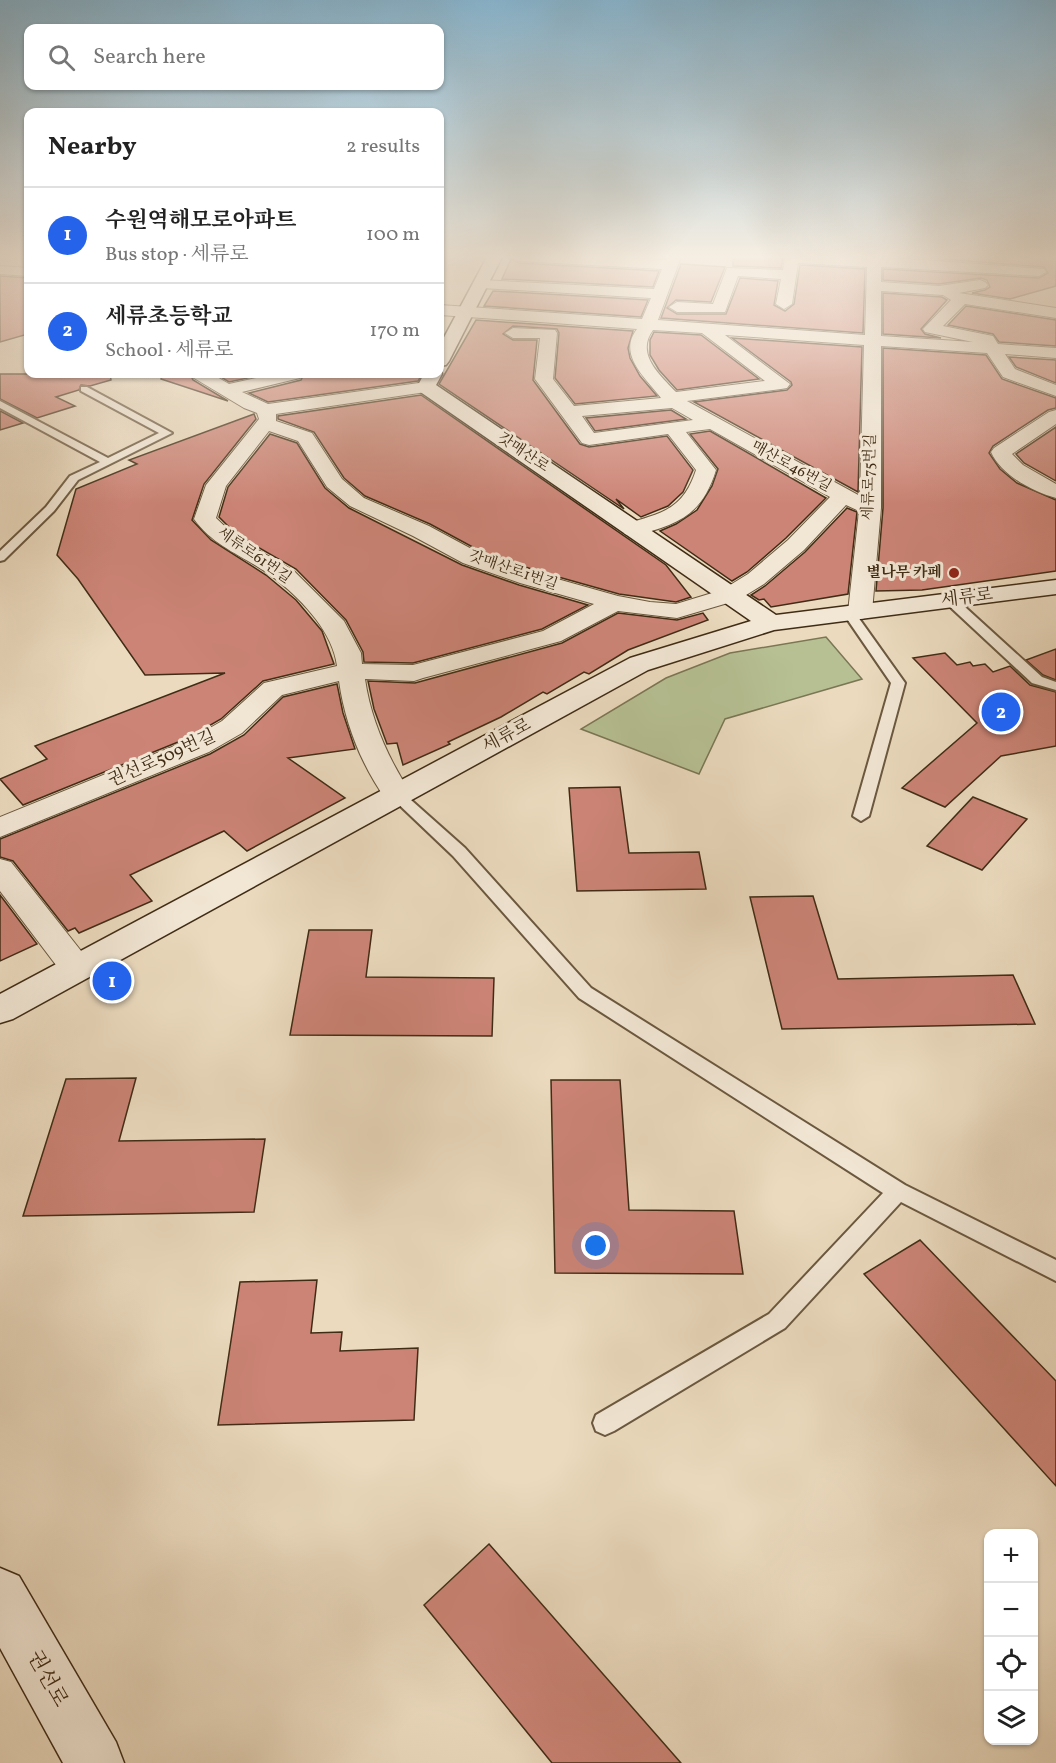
<!DOCTYPE html>
<meta charset="utf-8">
<style>
body{margin:0;font-family:Vollkorn,"Noto Serif KR",serif;background:#f2f2f2;color:#222}
.controls{position:absolute;right:18px;bottom:18px;display:grid;overflow:hidden;border-radius:12px;box-shadow:0 2px 4px #0004}
.controls button{width:54px;height:54px;display:grid;place-items:center;padding:0;border:0;border-bottom:2px solid #e0e0e0;background:#fff;color:#222;font:30px sans-serif}
.you{position:absolute;left:596px;top:1246px;width:21px;height:21px;margin:-15px;border:4px solid #fff;border-radius:50%;background:#1a73e8;box-shadow:0 0 0 9px #1a73e833}
.badge{display:grid;place-items:center;width:39px;height:39px;border-radius:50%;background:#2563eb;color:#fff;font-size:20px;font-weight:700}
.pin{position:absolute;translate:-50% -50%;border:3px solid #fff;box-shadow:0 2px 6px #0006}
.list{margin:0;padding:0;list-style:none}
h2{display:flex;justify-content:space-between;align-items:center;height:78px;margin:0;padding:0 24px;font-size:26px}
h2 small{font-size:20px;font-weight:400;color:#767676}
.list li{display:grid;grid-template-columns:39px 1fr auto;gap:18px;align-items:center;box-sizing:border-box;height:96px;padding:0 24px;border-top:2px solid #e0e0e0}
.list b{display:block;font-size:22px;white-space:nowrap}
.list p{margin:0;font-size:20px;white-space:nowrap;color:#767676}
.list em{font-size:20px;font-style:normal;color:#767676}
.icon{flex:none;width:33px;height:33px;fill:none;stroke:currentColor;stroke-width:2;stroke-linecap:round;stroke-linejoin:round}
.map{position:relative;flex:none;width:1056px;height:1763px;overflow:hidden}
.search{position:absolute;background:#fff;box-shadow:0 2px 4px #0004;left:24px;top:24px;width:420px;height:66px;display:flex;align-items:center;gap:15px;box-sizing:border-box;padding:0 21px;border-radius:12px;color:#767676;font-size:22px}
.panel{position:absolute;background:#fff;box-shadow:0 2px 4px #0004;left:24px;top:108px;width:420px;height:270px;border-radius:12px}
.map>svg:first-child{display:block}
</style>
<div class="map">
<svg width="1056" height="1763" viewBox="0 0 1056 1763">
<rect width="100%" height="100%" fill="#ebdabe"/>
<filter id="stains"><feTurbulence type="fractalNoise" baseFrequency=".00333" numOctaves="4"/><feColorMatrix values="0 0 0 0 .2 0 0 0 0 .09 0 0 0 0 .02 0 0 0 .5 -.17"/></filter>
<radialGradient id="worn" r=".72"><stop offset=".6" stop-color="#630" stop-opacity="0"/><stop offset="1" stop-color="#630" stop-opacity=".3"/></radialGradient>
<polygon fill="#b6c093" stroke="#7b7654" stroke-width="1.5" points="826,637 862,679 725,719 699,774 581,729 666,678 730,653"/>
<g fill="#cc8476" stroke="#402c15" stroke-width="1.5">
<polygon points="733,257 783,257 781,268 733,266"/>
<polygon points="917,257 1056,257 1056,286 1010,299 972,293 985,290 990,287 987,280 981,278 939,284 883,280 883,269 1039,278 1048,273 1044,267"/>
<polygon points="511,259 519,263 659,271 653,287 502,279"/>
<polygon points="681,264 725,267 711,302 676,300 667,308 677,314 726,314 740,278 778,281 774,305 785,311 794,304 800,265 865,269 863,333 661,318"/>
<polygon points="0,276 28,278 28,334 0,342"/>
<polygon points="493,291 648,300 641,317 484,306"/>
<polygon points="883,293 942,297 947,300 921,329 925,334 941,338 883,334"/>
<polygon points="966,306 1056,320 1056,346 999,342 993,334 948,325"/>
<polygon points="476,320 633,331 628,348 630,358 640,376 657,396 575,404 555,378 559,333 557,329 513,326 503,334 513,340 537,340 533,380 580,444 589,447 667,436 693,470 683,492 668,506 641,517 616,499 624,509 439,384"/>
<polygon points="654,332 701,335 759,379 677,390 659,370 650,355 650,340"/>
<polygon points="732,338 862,347 858,492 694,402 787,390 792,385 791,382"/>
<polygon points="883,348 986,355 1002,379 1056,398 1056,408 1048,410 993,446 989,453 1000,469 1017,483 1056,500 1056,571 922,590 876,591 883,508"/>
<polygon points="1009,357 1056,360 1056,383 1016,367"/>
<polygon points="0,374 110,374 111,380 90,386 81,385 79,390 56,397 75,406 37,418 0,399"/>
<polygon points="162,374 190,374 193,380 228,401 161,379"/>
<polygon points="216,374 266,374 229,382"/>
<polygon points="304,374 422,374 418,381 268,402 249,393 301,380"/>
<polygon points="421,395 666,565 691,597 676,602 619,594 537,571 480,551 430,524 365,496 344,478 314,432 278,419 278,416"/>
<polygon points="671,410 686,419 595,431 586,418"/>
<polygon points="0,411 23,423 0,430"/>
<polygon points="254,414 256,419 204,484 192,520 211,540 266,575 296,600 322,631 334,664 263,681 221,719 188,738 23,805 0,779 47,759 35,746 225,673 145,675 78,579 57,555 76,489 137,464 129,460"/>
<polygon points="1056,427 1056,481 1024,463 1016,454"/>
<polygon points="710,431 826,498 786,538 747,572 732,581 660,531 676,524 697,510 712,486 718,469 690,434"/>
<polygon points="270,434 297,443 325,488 349,508 462,565 519,585 588,605 542,629 413,663 364,662 363,652 346,620 296,569 237,535 219,517 228,487"/>
<polygon points="847,508 857,512 848,594 771,607 764,599 759,600 751,595 765,586 805,552"/>
<polygon points="618,613 677,620 703,613 708,620 628,650 589,674 584,672 547,694 543,692 501,717 448,742 450,744 403,765 397,743 387,744 374,709 368,681 415,683 562,643"/>
<polygon points="1056,649 1056,680 1043,675 1026,660"/>
<polygon points="945,653 957,665 970,662 973,666 985,664 993,672 1010,666 1030,685 1056,692 1056,746 1001,756 945,807 902,788 977,723 913,658"/>
<polygon points="337,684 343,713 355,749 288,758 345,798 247,851 224,831 130,875 152,901 79,933 75,928 68,931 13,861 0,857 0,839 210,754 244,735 283,697"/>
<polygon points="620,787 629,853 699,852 706,889 577,891 569,788"/>
<polygon points="973,797 1027,819 982,870 927,846"/>
<polygon points="0,895 37,944 0,961"/>
<polygon points="813,896 838,979 1013,975 1035,1024 782,1029 750,897"/>
<polygon points="309,930 372,930 366,977 494,978 492,1036 290,1035"/>
<polygon points="136,1078 119,1141 265,1139 254,1212 23,1216 66,1079"/>
<polygon points="551,1080 620,1080 629,1210 734,1211 743,1274 555,1273"/>
<polygon points="920,1240 1056,1381 1056,1486 864,1274"/>
<polygon points="317,1280 311,1333 342,1332 340,1351 418,1348 414,1420 218,1425 240,1282"/>
<polygon points="489,1544 681,1763 552,1763 424,1605"/>
</g>
<g fill="none" stroke-linecap="round" stroke-linejoin="round">
<g stroke="#6b583f" stroke-width="4">
<g id="lane">
<polygon points="81,387 87,387 172,433 78,480 54,511 4,560 0,561 0,551 46,507 70,476 100,462 0,408 0,401 108,458 159,433 81,391"/>
<polygon points="950,596 954,597 1042,677 1056,682 1056,690 1032,683 946,603 944,600"/>
<polygon points="849,609 853,610 905,683 869,816 861,821 853,816 891,683 843,613"/>
<polygon points="397,790 402,792 465,848 591,988 905,1185 1056,1260 1056,1281 901,1202 785,1328 614,1431 605,1435 596,1431 593,1423 596,1415 769,1314 883,1193 579,998 453,856 392,798 389,795 392,792"/>
</g>
</g>
<g stroke="#6b583f" stroke-width="2">
<g id="street">
<path d="M512 257H609L666 260 667 257H681L658 320 865 335 867 267 798 263 792 304 784 309 776 304 781 279 738 276 725 312H677L669 307 677 302 713 304 727 268 783 270 785 257H881L1044 269 1046 272 1039 276 881 267V282L939 286 980 280 985 282 988 285 985 288 959 293 1056 308V318L965 304 943 326 993 336 998 344 1056 348V358L1005 354 1015 369 1056 385V396L1003 377 987 353 881 346V508L872 612 869 617 860 619 851 617 848 612 859 511 846 505 804 550 764 584 738 600 677 618 618 611 561 641 423 678 414 681 365 679C371 721 389 760 412 795L407 801 397 804 387 801C362 766 345 724 339 681L282 695 242 733 209 752 0 837V817L189 740 222 721 264 683 337 666C333 633 304 602 278 581 251 558 216 550 194 519L206 485 259 419 257 413 244 408 194 378 192 374H212L229 384 274 374H302L300 378 242 392 268 404 426 382 432 383 435 387 432 391 426 392 276 414V421L312 433 342 479 364 498 429 526 479 553 536 573 618 596 650 602 676 604 722 590 748 574 788 540 830 497 710 429 686 432 716 470C702 516 677 525 633 536L625 534 622 529 625 524C662 513 683 510 696 470L668 434 589 445 582 443 535 379 540 338H513L505 333 513 328 555 330 557 333 553 379 574 406 661 398C646 378 617 355 637 329L440 315V305L642 319 651 298 481 288 474 284 481 280 654 289 662 269 519 261ZM881 291 943 295 951 300 923 329 925 332 973 342 881 336ZM653 330 702 333 765 381 676 392C660 375 635 354 653 330ZM725 335 864 345 860 496 687 401 781 389 787 388 790 384ZM672 408 693 420 594 433 582 416ZM269 431 298 441 327 487 350 506 413 536 463 563 520 583 594 604 543 631 413 665 362 664 361 653 344 621 294 571 236 537 216 518 226 486Z"/>
<polygon points="0,266 28,268 28,276 0,274"/>
<path d="M1056 410V424L1012 454 1023 465 1056 484V498C1033 492 1001 475 991 452L994 448 1049 412Z"/>
<polygon points="0,859 11,862 89,961 94,969 89,977 77,981 65,977 0,891"/>
</g>
</g>
<g stroke="#402c15" stroke-width="3">
<g id="secondary">
<polygon points="487,257 502,257 449,361 446,365 440,366 440,345"/>
<polygon points="440,370 442,374 436,385 776,615 1056,580 1056,594 774,630 648,670 13,1019 0,1023 0,994 630,658 751,621 419,391 417,387 424,374 440,374"/>
<polygon points="0,1568 19,1576 116,1742 124,1763 63,1763 0,1648"/>
</g>
</g>
<use href="#lane" fill="#f2e7d5" fill-rule="evenodd"/>
<use href="#street" fill="#f2e7d5" fill-rule="evenodd"/>
<use href="#secondary" fill="#f2e7d5" fill-rule="evenodd"/>
</g>
<linearGradient id="sky" x2="0" y2="1"><stop stop-color="#88b7d2"/><stop offset="0.51" stop-color="#f6eee2"/><stop offset="1" stop-color="#f6eee2" stop-opacity="0"/></linearGradient>
<rect width="1056" height="504" fill="url(#sky)"/>
<circle fill="#8f2418" stroke="#f2e7d5" stroke-width="2" cx="954" cy="573" r="6"/>
<g text-anchor="middle" dominant-baseline="central" stroke-width="6" stroke-linejoin="round" paint-order="stroke">
<g font-size="15" fill="#402c15" stroke="#f2e7d5">
<text transform="translate(523 453) rotate(34)">갓매산로</text>
<text transform="translate(791 467) rotate(29)">매산로46번길</text>
<text transform="translate(870 477) rotate(-88)">세류로75번길</text>
<text transform="translate(254 556) rotate(35)">세류로61번길</text>
<text transform="translate(513 571) rotate(19)">갓매산로1번길</text>
</g>
<g font-size="15" font-weight="bold" fill="#402c15" stroke="#f2e7d5" text-anchor="end">
<text x="942" y="573">별나무 카페</text>
</g>
<g font-size="18" fill="#402c15" stroke="#f2e7d5">
<text transform="translate(967 598) rotate(-7)">세류로</text>
<text transform="translate(507 736) rotate(-28)">세류로</text>
<text transform="translate(162 759) rotate(-24)">권선로509번길</text>
</g>
<g font-size="21" fill="#402c15" stroke="#f2e7d5">
<text transform="translate(47 1679) rotate(61)">권선로</text>
</g>
</g>
<rect width="100%" height="100%" filter="url(#stains)"/>
<rect width="100%" height="100%" fill="url(#worn)"/>
</svg>
<div class="controls">
<button>+</button>
<button>−</button>
<button><svg class="icon" aria-label="locate" viewBox="0 0 24 24"><circle cx="12" cy="12" r="6"/><path d="M12 2v4M12 18v4M2 12h4M18 12h4"/></svg></button>
<button><svg class="icon" aria-label="layers" viewBox="0 0 24 24"><path d="M12 4l9 5-9 5-9-5zM3 14l9 5 9-5"/></svg></button>
</div>
<div class="you"></div>
<div class="pin badge" style="left:112px;top:981px">1</div>
<div class="pin badge" style="left:1001px;top:712px">2</div>
<div class="search"><svg class="icon" aria-label="search" viewBox="0 0 24 24"><circle cx="10" cy="10" r="6"/><path d="M15 15l6 6"/></svg>Search here</div>
<section class="panel">
<h2>Nearby<small>2 results</small></h2>
<ul class="list">
<li><span class="badge">1</span><div><b>수원역해모로아파트</b><p>Bus stop · 세류로</p></div><em>100 m</em></li>
<li><span class="badge">2</span><div><b>세류초등학교</b><p>School · 세류로</p></div><em>170 m</em></li>
</ul>
</section>
</div>
